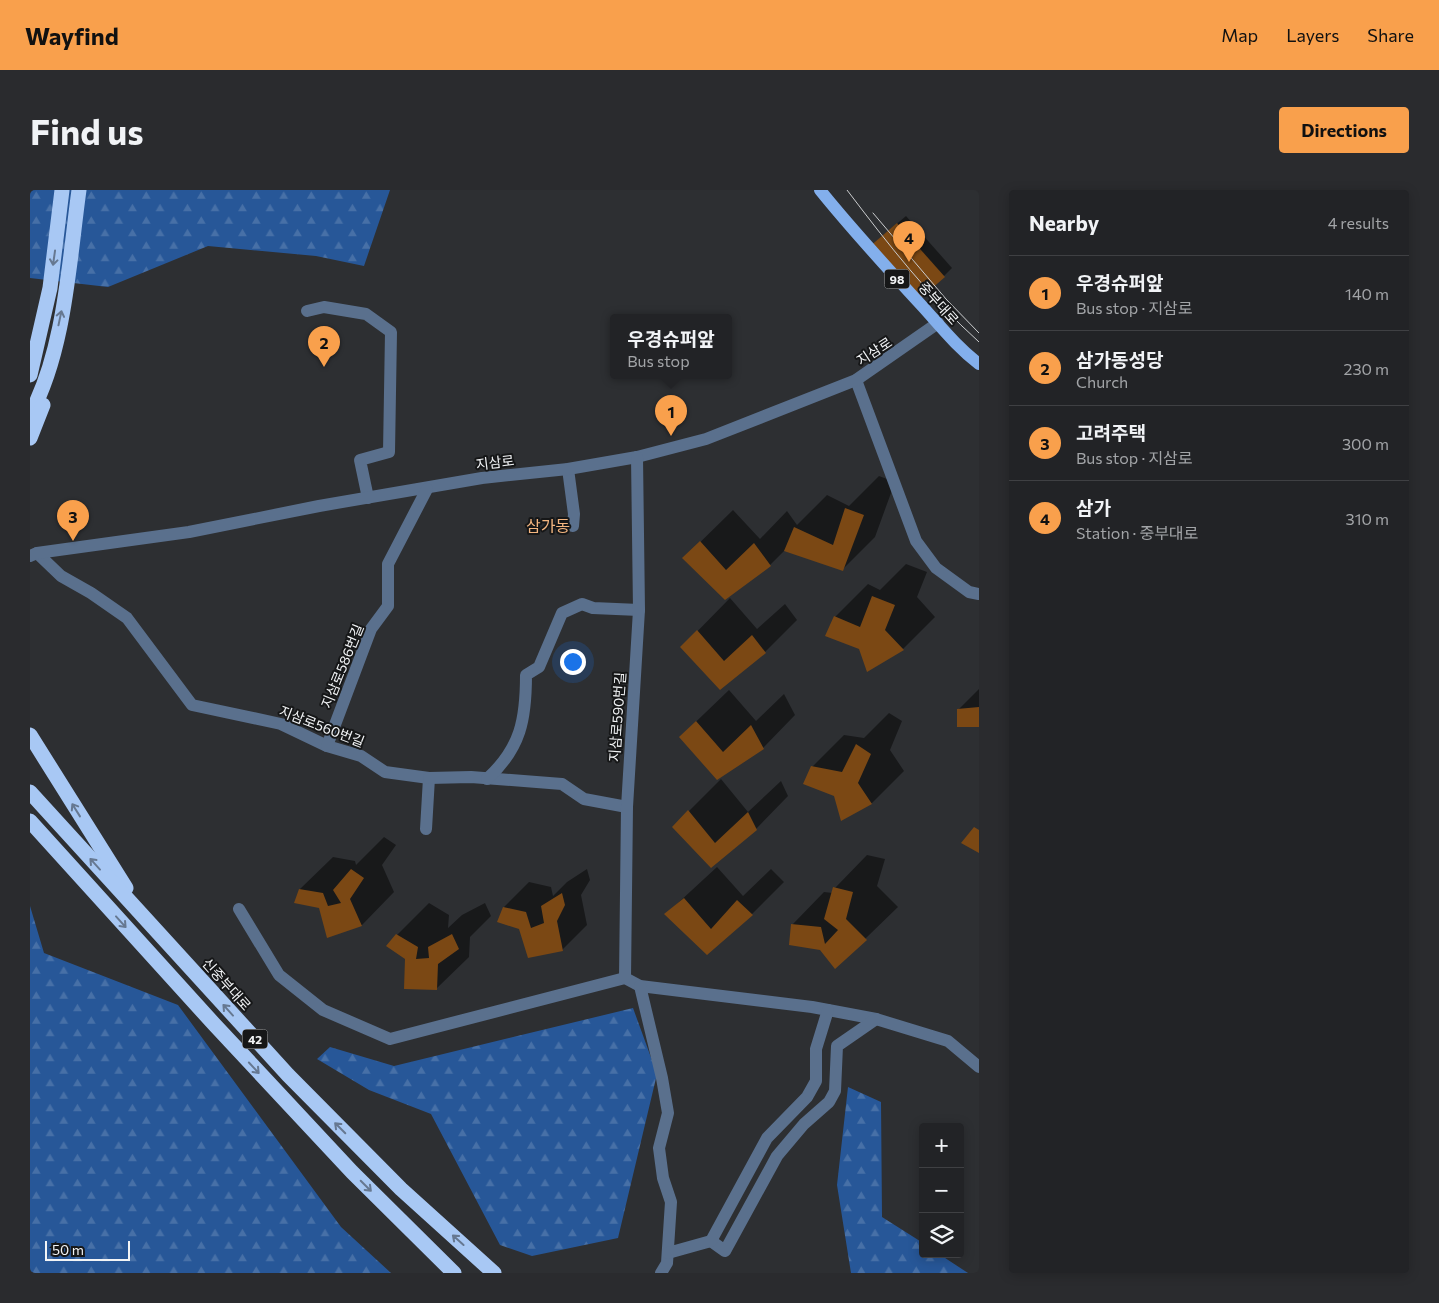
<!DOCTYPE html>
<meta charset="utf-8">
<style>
body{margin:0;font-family:Commissioner,"Noto Sans KR",sans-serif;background:#2a2b2e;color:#f1f3f6}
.controls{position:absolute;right:15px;bottom:15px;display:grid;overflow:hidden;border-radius:5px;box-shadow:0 2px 12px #0003}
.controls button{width:45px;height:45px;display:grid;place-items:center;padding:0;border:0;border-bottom:1px solid #3f4043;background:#222326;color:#f1f3f6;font:25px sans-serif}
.scale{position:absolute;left:15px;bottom:12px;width:85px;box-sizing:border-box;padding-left:5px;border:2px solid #f2f4f6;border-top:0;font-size:14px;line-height:18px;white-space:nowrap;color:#f2f4f6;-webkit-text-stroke:4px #161718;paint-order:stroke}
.you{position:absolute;left:542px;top:471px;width:18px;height:18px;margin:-12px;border:4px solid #fff;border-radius:50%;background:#1a73e8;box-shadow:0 0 0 8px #1a73e833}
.badge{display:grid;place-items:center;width:32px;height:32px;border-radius:50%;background:#f9a04c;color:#111;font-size:16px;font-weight:700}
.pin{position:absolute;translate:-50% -41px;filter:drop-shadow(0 1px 2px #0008)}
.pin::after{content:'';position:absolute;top:26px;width:18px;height:15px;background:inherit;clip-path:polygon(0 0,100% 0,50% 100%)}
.popup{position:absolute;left:580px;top:124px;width:122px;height:65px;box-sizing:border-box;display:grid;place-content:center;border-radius:5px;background:#222326;filter:drop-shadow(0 1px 4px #0005);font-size:16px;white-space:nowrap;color:#a2a4a7}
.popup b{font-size:19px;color:#f1f3f6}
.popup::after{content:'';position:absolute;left:50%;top:100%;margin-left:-10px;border:10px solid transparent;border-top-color:#222326}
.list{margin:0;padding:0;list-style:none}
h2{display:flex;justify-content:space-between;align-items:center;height:65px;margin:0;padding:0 20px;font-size:21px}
h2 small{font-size:16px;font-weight:400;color:#a2a4a7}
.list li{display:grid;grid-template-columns:32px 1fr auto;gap:15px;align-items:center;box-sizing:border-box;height:75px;padding:0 20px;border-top:1px solid #3f4043}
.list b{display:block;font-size:19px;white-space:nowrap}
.list p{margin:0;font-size:16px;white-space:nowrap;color:#a2a4a7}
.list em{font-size:16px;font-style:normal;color:#a2a4a7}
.icon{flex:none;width:28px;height:28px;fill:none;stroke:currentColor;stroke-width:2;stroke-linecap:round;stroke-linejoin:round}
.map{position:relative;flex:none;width:949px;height:1083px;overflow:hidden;border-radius:5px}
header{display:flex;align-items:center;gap:30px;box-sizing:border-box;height:70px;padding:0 25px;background:#f9a04c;color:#111}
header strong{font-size:24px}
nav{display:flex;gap:28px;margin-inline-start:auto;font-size:18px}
.intro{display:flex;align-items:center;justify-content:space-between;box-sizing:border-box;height:120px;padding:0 30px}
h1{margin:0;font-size:35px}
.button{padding:12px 22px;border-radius:5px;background:#f9a04c;color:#111;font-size:18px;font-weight:700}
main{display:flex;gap:30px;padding:0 30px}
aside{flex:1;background:#222326;border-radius:5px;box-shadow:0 2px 12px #0003}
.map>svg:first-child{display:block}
</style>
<header>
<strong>Wayfind</strong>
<nav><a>Map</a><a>Layers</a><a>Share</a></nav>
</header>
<div class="intro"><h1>Find us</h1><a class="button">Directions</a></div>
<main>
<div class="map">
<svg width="949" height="1083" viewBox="0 0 949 1083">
<defs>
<pattern id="forest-firs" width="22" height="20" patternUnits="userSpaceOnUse" patternTransform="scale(1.25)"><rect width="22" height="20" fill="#275798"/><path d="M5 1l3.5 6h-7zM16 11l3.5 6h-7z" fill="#4770a7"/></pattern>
</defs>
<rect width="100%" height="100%" fill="#2d2f32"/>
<g fill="url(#forest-firs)">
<polygon points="0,0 360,0 334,76 286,66 178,56 78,97 0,88"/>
<polygon points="0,716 14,763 148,815 311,1037 361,1083 0,1083"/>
<polygon points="603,818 627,884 588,1048 502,1066 470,1055 401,924 339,900 287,869 300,857 364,876"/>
<polygon points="818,897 851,912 852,1027 893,1053 893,1064 909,1064 938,1083 821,1083 807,995"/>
</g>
<g fill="#0007">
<polygon points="876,26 922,78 914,86 848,50"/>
<polygon points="849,286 865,292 845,347 812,380 755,360 740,375 695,409 654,368 703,320 730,349 757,321 767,335 797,305 819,316"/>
<polygon points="876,374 897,382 887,407 905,427 873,459 830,459 805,427 838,394 850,400"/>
<polygon points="700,408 727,439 755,414 767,430 735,462 690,498 652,457"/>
<polygon points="949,499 949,536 929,519"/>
<polygon points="699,500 726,531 754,504 765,525 733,558 687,589 650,547"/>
<polygon points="859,523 872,531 860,560 874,581 842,613 812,629 805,605 782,577 814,545 834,548"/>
<polygon points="691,589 718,622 751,591 758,606 726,639 681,676 659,621"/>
<polygon points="354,647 366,655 352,675 364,702 332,735 298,747 290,717 266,712 270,699 303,667 325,671 326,675"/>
<polygon points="837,665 855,669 847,696 868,717 805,778 791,759 762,735 794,702 803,703 805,698"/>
<polygon points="687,677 713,706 741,679 754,692 722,724 677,763 636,724"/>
<polygon points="557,679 560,690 551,705 557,735 532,760 490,738 474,717 499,692 521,697 523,706 537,692"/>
<polygon points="399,713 419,725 418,738 432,725 455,713 461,726 440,747 439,767 406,799 376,769 367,745"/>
</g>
<g fill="#7b4814">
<polygon points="867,33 915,87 886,112 838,58"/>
<polygon points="815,318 834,325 813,381 754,361 764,337 803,355"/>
<polygon points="670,351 696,380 724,353 741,376 695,410 652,368"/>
<polygon points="842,406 865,415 855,440 874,460 837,482 829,459 795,446 804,426 830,437"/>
<polygon points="667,440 694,471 722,445 736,463 690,500 650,457"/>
<polygon points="949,517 949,537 927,537 927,519"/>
<polygon points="666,531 693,562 721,535 734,559 687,590 649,547"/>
<polygon points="826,554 841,564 828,593 842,614 811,631 804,606 773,594 781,576 812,582"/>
<polygon points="658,620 685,653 718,622 727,640 681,678 642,637"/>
<polygon points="944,637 949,640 949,663 931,653"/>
<polygon points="321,679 334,688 320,709 332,736 297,748 289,718 264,713 269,699 293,703 298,716 311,713 303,700"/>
<polygon points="803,697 823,702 816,729 837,750 805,779 790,760 759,755 761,734 791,737 795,754 808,740 794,729"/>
<polygon points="532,703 535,715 527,731 533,761 498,768 489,739 467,732 473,717 496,722 501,738 514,733 511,716"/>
<polygon points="654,708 681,739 707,710 723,725 677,765 634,724"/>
<polygon points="366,744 388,757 386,769 399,768 398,757 422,744 429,759 408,774 407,800 374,799 375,769 356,756"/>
</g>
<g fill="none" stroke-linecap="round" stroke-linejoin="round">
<g stroke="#5a708d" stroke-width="12">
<polyline points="277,121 294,117 336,124 361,142 359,262 330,270 338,308"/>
<polyline points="826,190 886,351 906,378 939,402 949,404"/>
<polyline points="538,279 544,324 543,336"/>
<polyline points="7,363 31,386 61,403 97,428 162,515 251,534 297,556 331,566 355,582 399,588 396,639"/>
<polyline points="0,366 7,363 159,342 289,316 452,288 538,279 607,267 676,249 826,190 908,133"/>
<polyline points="297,556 341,439 358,416 358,374 397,299"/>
<polyline points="399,588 441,587 532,594 554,609 597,617"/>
<path d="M457 589C491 558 496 529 496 485L509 477 532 423 552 414 563 418 609 420"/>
<polyline points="209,719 249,785 293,820 360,849 595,788 610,796 782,817 846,829 918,851 949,877"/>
<polyline points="595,788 597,617 609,420 607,267"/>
<polyline points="610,796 632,888 638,923 629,958 633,988 641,1012 637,1073 631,1083"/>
<polyline points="681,1051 695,1061 747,966 774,934 799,912 805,901 807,856 846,829"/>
<polyline points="638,1063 681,1051 737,948 777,907 786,891 786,859 798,820"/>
</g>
<path stroke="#83afec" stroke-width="12" d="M790 0C823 41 858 79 893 117 912 138 927 157 949 174"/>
<g stroke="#a8c8f4" stroke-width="15">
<polyline points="0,185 20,98 32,0"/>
<path d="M0 225C35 160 39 72 49 0"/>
<polyline points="0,248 13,215"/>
<polyline points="0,545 96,698"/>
<polyline points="0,602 258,885 371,999 464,1083"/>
<polyline points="0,631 183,833 322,982 424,1083"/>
</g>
<g stroke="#cbcdcf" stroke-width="1">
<path d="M817 0C858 54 899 107 949 152"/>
<polyline points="843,23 916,109 949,143"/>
</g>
</g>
<defs><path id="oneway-shaft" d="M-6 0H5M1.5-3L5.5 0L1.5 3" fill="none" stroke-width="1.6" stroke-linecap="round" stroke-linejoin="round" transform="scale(1.25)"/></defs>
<g stroke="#667891">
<use href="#oneway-shaft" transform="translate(24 68) rotate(98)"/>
<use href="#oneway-shaft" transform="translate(30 128) rotate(-78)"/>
<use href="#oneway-shaft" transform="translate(46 620) rotate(-122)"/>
<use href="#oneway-shaft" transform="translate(65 674) rotate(-132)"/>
<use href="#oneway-shaft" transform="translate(91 732) rotate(48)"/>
<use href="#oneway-shaft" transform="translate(198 820) rotate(-132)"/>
<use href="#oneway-shaft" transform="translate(224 878) rotate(47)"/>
<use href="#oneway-shaft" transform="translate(310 938) rotate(-135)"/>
<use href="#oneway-shaft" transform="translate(336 996) rotate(45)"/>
<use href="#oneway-shaft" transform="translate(428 1050) rotate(-138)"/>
</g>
<g text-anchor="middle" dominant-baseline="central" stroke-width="4" stroke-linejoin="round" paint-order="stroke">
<g fill="#161718" stroke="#b0b2b3" stroke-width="1">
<rect x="854.5" y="79.5" width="25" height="19" rx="4"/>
<rect x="212.5" y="839.5" width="25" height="19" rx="4"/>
</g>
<g font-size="12" font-weight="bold" fill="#f2f4f6">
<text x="867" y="89">98</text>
<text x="225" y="849">42</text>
</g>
<g font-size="14" fill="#f2f4f6" stroke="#161718">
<text transform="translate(909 113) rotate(48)">중부대로</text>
<text transform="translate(844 161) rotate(-33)">지삼로</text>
<text transform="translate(465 272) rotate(-7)">지삼로</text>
<text transform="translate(312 476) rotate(-68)">지삼로586번길</text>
<text transform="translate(587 527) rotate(-86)">지삼로590번길</text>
<text transform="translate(292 536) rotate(21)">지삼로560번길</text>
<text transform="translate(197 794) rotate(48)">신중부대로</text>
</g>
<g font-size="16" fill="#f4b680" stroke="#161718">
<text x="518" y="335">삼가동</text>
</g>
</g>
</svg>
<div class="controls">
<button>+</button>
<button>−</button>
<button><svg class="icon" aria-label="layers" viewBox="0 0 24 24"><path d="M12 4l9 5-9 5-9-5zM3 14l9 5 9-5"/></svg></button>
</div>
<div class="scale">50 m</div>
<div class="you"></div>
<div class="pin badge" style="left:641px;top:246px">1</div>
<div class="popup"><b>우경슈퍼앞</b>Bus stop</div>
<div class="pin badge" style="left:294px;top:177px">2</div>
<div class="pin badge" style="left:43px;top:351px">3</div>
<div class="pin badge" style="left:879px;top:72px">4</div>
</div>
<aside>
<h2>Nearby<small>4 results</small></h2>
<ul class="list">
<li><span class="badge">1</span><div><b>우경슈퍼앞</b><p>Bus stop · 지삼로</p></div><em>140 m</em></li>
<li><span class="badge">2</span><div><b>삼가동성당</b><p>Church</p></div><em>230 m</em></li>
<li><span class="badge">3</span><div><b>고려주택</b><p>Bus stop · 지삼로</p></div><em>300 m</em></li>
<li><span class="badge">4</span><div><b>삼가</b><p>Station · 중부대로</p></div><em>310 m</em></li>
</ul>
</aside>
</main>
